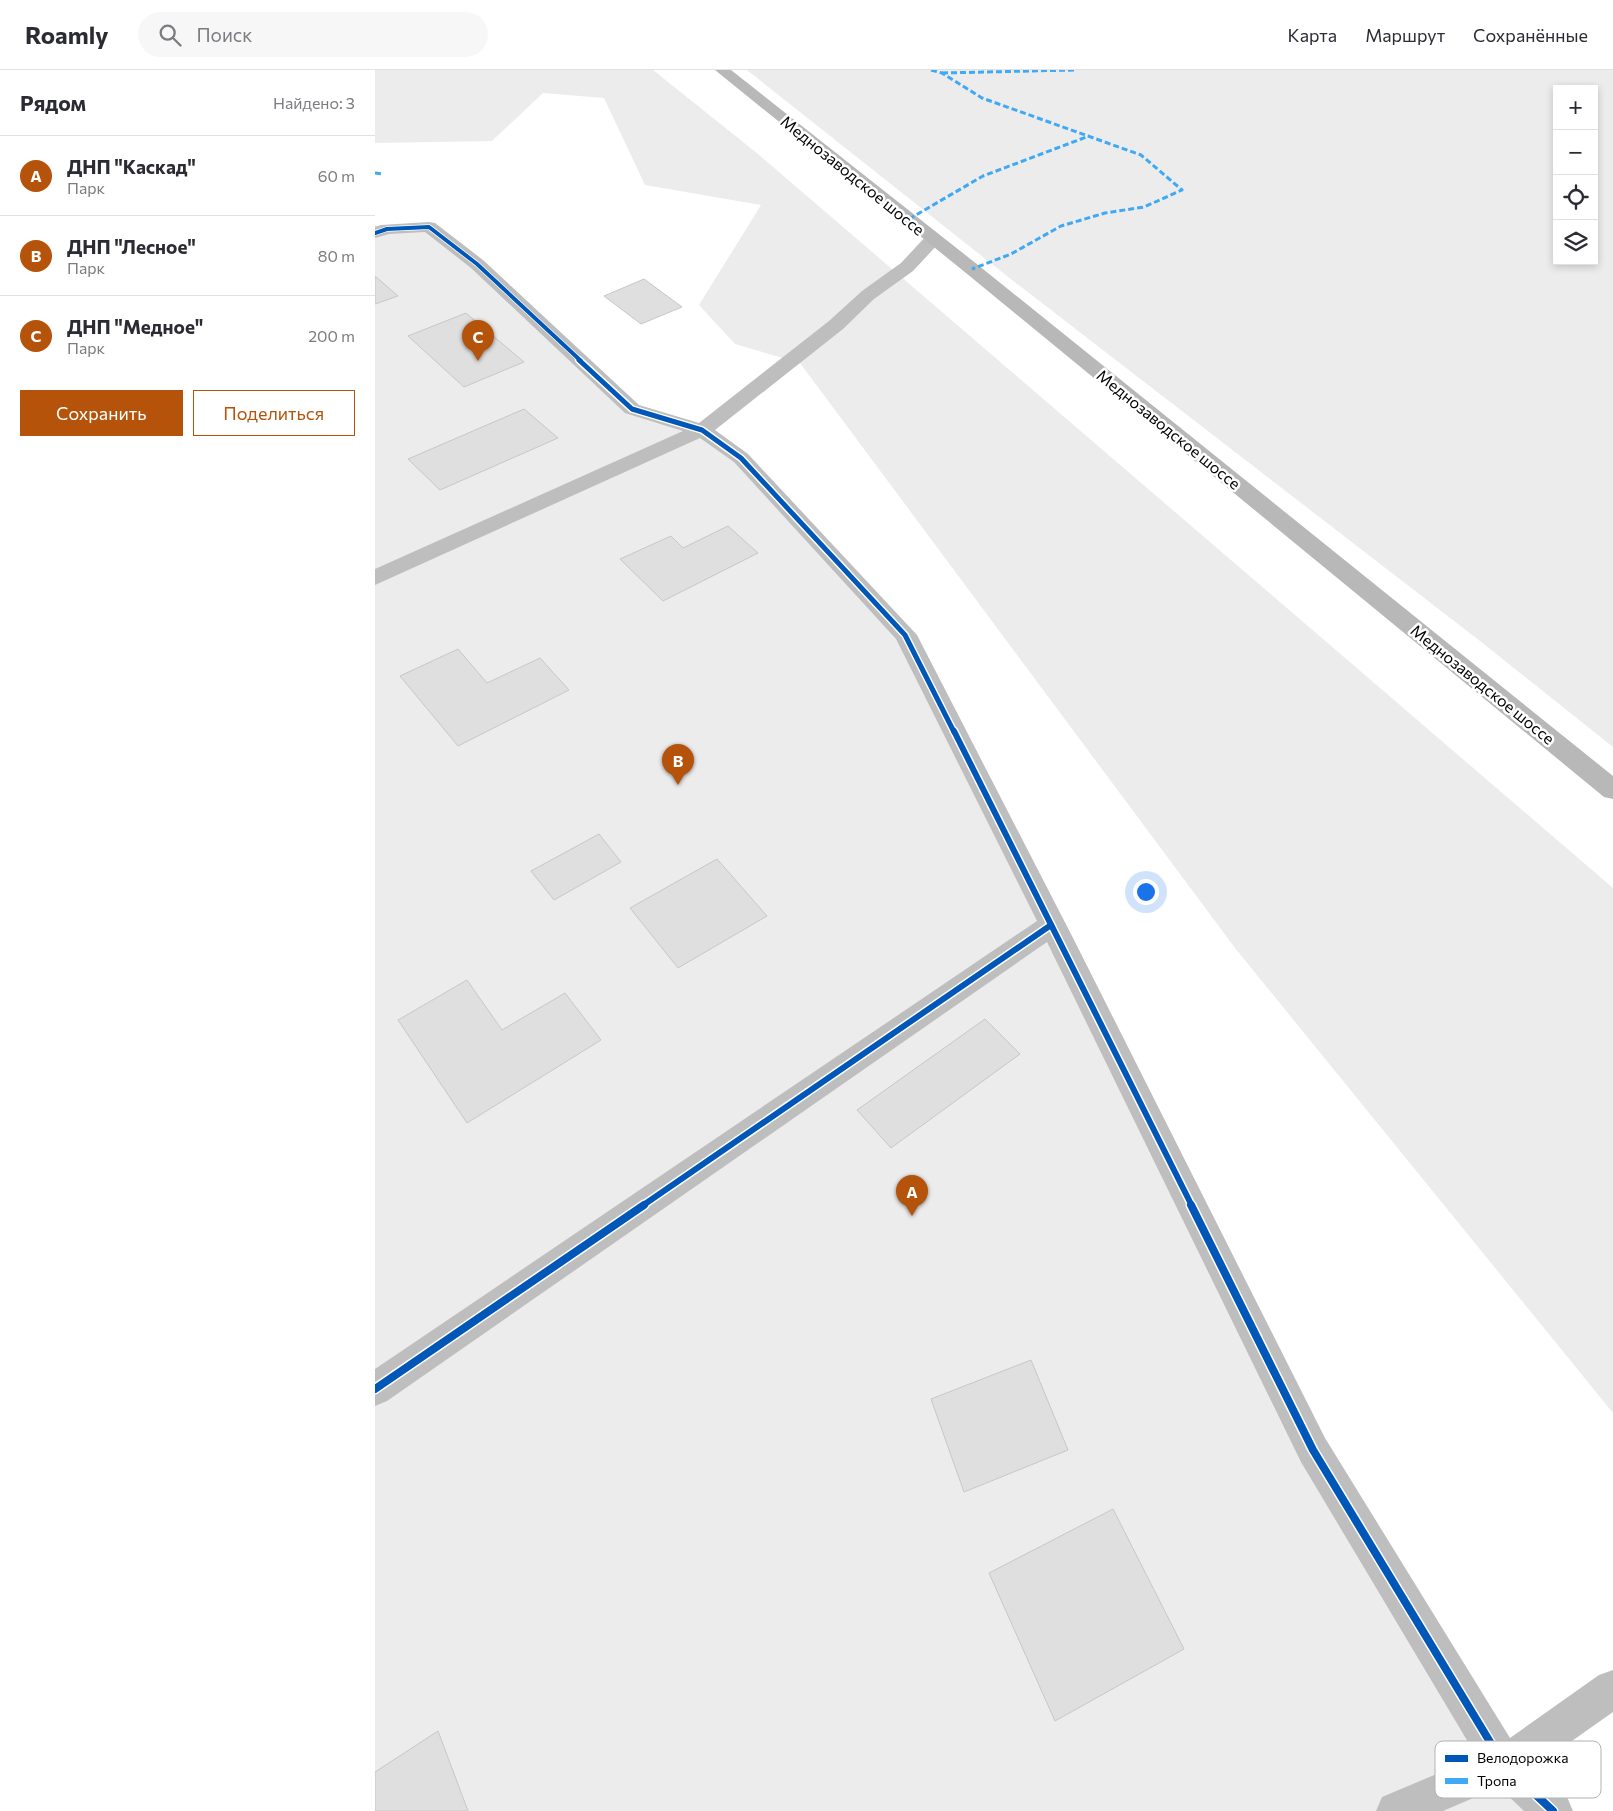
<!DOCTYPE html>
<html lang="ru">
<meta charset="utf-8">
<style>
body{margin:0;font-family:Commissioner,sans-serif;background:#f7f7f7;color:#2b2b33}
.controls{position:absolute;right:15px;top:15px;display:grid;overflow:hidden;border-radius:0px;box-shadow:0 2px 8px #0003}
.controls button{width:45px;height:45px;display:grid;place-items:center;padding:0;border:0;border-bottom:1px solid #e1e1e2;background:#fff;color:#2b2b33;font:25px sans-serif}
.you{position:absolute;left:770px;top:821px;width:18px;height:18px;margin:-12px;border:4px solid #fff;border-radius:50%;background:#1a73e8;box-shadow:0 0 0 8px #1a73e833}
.badge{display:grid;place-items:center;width:32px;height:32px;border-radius:50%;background:#b45309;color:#fff;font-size:16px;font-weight:700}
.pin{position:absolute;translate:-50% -41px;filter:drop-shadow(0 1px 2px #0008)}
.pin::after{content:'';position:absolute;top:26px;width:18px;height:15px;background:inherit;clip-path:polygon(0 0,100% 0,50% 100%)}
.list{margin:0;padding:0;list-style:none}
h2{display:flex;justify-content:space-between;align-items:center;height:65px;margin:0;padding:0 20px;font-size:21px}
h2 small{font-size:16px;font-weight:400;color:#7c7c81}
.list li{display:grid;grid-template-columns:32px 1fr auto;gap:15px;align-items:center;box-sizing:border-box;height:80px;padding:0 20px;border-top:1px solid #e1e1e2}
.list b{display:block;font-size:19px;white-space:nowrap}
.list p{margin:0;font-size:16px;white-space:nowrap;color:#7c7c81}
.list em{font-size:16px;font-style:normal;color:#7c7c81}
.actions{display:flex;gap:10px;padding:15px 20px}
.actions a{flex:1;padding:11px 0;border:1px solid #b45309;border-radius:0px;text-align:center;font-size:18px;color:#b45309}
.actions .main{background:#b45309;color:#fff}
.icon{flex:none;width:28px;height:28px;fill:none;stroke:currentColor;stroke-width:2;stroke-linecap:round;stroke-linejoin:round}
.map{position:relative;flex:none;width:1238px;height:1741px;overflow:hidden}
header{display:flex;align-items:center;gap:30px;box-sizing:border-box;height:70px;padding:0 25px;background:#fff;border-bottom:1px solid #e1e1e2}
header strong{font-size:24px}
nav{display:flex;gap:28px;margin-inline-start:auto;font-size:18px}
.search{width:350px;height:45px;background:#f7f7f7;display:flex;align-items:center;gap:12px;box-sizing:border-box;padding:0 18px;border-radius:28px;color:#7c7c81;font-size:19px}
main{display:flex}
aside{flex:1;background:#fff}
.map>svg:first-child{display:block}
</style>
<header>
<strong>Roamly</strong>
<div class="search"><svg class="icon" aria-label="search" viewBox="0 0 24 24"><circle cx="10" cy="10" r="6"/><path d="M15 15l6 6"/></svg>Поиск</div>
<nav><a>Карта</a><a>Маршрут</a><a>Сохранённые</a></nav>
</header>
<main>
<aside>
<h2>Рядом<small>Найдено: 3</small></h2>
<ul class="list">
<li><span class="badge">A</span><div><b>ДНП &quot;Каскад&quot;</b><p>Парк</p></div><em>60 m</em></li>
<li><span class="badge">B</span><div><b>ДНП &quot;Лесное&quot;</b><p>Парк</p></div><em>80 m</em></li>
<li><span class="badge">C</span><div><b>ДНП &quot;Медное&quot;</b><p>Парк</p></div><em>200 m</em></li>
</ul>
<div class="actions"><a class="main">Сохранить</a><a>Поделиться</a></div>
</aside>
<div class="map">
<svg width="1238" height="1741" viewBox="0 0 1238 1741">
<rect width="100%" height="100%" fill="#fff"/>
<g fill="#ececec" fill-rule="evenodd">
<polygon points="0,0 278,0 383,84 1238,818 1238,1343 860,878 425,293 360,274 324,235 386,135 270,115 229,28 168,23 117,71 0,73"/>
<path d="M372 0H1238V677L1105 571 637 210ZM1182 19H1219V191H1182Z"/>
<polygon points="0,155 12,159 54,157 257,339 331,363 530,565 938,1380 1179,1741 0,1741"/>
</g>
<g fill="#dfdfdf" stroke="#c7c7c7">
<polygon points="0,206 23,226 0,234"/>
<polygon points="269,209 307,237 266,254 229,226"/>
<polygon points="91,243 149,292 89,317 33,266"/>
<polygon points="149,339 183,368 65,420 33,389"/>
<polygon points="353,456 383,483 288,531 245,489 296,466 308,478"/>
<polygon points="83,579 112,613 165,588 194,620 83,676 25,606"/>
<polygon points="224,764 246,792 179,830 156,801"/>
<polygon points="342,789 392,846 303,898 255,838"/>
<polygon points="92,910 127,960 190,923 226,970 92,1053 23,950"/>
<polygon points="610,949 645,984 516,1078 482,1040"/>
<polygon points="656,1290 693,1380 589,1422 556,1329"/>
<polygon points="738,1439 809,1579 680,1651 614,1503"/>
<polygon points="63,1661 93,1741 0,1741 0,1702"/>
</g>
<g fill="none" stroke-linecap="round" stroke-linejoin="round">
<polygon fill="#bebebe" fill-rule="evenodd" points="54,152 60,153 108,190 264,335 324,353 454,251 487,221 526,193 552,165 558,164 564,165 567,169 564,173 538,201 499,229 468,259 340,360 373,384 542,565 697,866 950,1368 1135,1668 1224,1605 1238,1600 1238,1642 1160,1697 1192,1727 1198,1741 1149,1741 1124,1717 1068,1741 1001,1741 1007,1727 1102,1687 926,1392 672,872 12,1331 0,1336 0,1299 662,851 521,569 359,392 325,368 0,515 0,499 308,361 250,343 96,198 50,162 14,164 0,168 0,157 6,155"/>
<polygon fill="#b8b8b8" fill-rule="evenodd" points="340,0 356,0 603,195 1238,706 1238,729 1229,727 591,203"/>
<g stroke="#3fa9f5" stroke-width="3" stroke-dasharray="6 3" stroke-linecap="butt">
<polyline points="556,0 567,3 607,28 766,85 807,120 769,137 730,143 686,156 636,184 597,199"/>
<polyline points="567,3 699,0"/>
<polyline points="0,103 8,104"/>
<polyline points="534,149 608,106 714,66"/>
</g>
<g stroke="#fff" stroke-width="5.5">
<polyline id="cycleway-far3" points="0,163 12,159 54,157 102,194 206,291"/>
</g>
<g stroke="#fff" stroke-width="8">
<polyline id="cycleway-far2" points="204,290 257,339 327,360 366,388 530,565 579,662"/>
</g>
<g stroke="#fff" stroke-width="9">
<g id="cycleway-far1">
<polyline points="579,661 817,1136"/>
<polyline points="267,1136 676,855"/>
</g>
</g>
<g stroke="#fff" stroke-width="11">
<g id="cycleway">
<polyline points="816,1135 938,1380 1129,1695 1178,1741"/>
<polyline points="0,1319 269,1135"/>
</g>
</g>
<use href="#cycleway-far3" stroke="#0057b8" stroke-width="4"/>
<use href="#cycleway-far2" stroke="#0057b8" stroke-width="5"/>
<use href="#cycleway-far1" stroke="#0057b8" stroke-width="6"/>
<use href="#cycleway" stroke="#0057b8" stroke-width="8"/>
</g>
<g text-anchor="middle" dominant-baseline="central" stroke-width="5" stroke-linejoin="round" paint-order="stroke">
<g font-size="16" fill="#000" stroke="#fff">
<text transform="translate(478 105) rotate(39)">Меднозаводское шоссе</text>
<text transform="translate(794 359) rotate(39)">Меднозаводское шоссе</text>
<text transform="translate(1108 614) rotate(39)">Меднозаводское шоссе</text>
</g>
</g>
<rect x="1060" y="1671" width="166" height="57" rx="8" fill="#fff" stroke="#b2b2b2" stroke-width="1"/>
<rect x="1070" y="1685" width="23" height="7" fill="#0057b8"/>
<rect x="1070" y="1708" width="23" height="6" fill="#3fa9f5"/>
<g font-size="14" fill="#000">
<text x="1102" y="1693">Велодорожка</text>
<text x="1102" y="1716">Тропа</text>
</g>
</svg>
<div class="controls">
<button>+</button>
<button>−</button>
<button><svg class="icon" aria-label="locate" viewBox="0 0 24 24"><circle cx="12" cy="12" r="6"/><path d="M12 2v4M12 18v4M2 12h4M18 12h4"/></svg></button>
<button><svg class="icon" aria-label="layers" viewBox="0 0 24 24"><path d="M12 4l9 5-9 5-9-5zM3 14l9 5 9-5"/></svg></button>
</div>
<div class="you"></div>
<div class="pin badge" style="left:537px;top:1146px">A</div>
<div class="pin badge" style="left:303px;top:715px">B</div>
<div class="pin badge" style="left:103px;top:291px">C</div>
</div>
</main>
